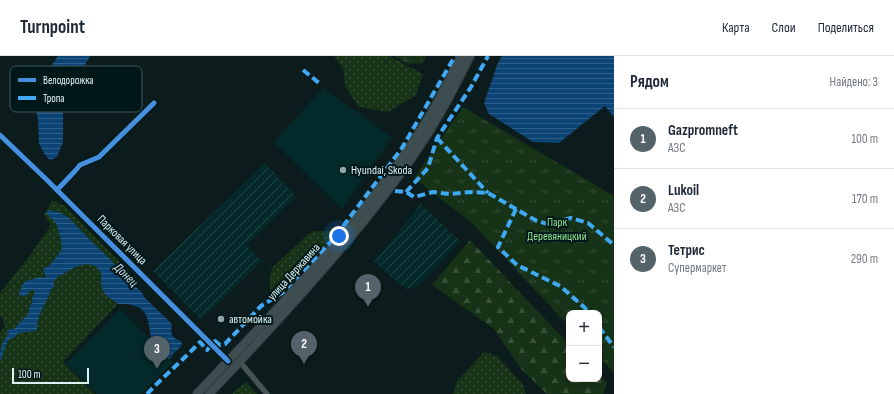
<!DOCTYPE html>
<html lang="ru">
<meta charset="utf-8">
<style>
body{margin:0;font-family:"Sofia Sans Condensed",sans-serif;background:#f6f6f7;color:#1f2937}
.controls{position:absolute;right:12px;bottom:12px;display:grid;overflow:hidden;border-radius:8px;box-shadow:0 2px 6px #0003}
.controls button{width:36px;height:36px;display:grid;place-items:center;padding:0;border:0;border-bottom:1px solid #e0e1e3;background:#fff;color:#1f2937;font:20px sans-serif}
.scale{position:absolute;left:12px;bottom:10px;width:77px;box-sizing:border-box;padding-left:4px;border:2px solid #ddf2f2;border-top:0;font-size:11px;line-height:14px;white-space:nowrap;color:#ddf2f2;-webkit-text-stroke:3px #001819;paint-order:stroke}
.you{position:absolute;left:339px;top:180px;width:14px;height:14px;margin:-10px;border:3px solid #fff;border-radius:50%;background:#1a73e8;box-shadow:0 0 0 6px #1a73e833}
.badge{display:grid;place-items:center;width:26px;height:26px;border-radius:50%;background:#546269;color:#fff;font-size:13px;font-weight:700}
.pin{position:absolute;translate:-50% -33px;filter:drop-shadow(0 1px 2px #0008)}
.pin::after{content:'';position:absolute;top:21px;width:14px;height:12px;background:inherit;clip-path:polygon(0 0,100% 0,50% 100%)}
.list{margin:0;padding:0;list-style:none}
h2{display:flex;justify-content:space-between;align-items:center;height:52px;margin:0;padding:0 16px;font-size:17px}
h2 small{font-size:13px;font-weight:400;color:#747a83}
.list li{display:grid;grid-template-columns:26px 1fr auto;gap:12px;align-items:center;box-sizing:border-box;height:60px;padding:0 16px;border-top:1px solid #e0e1e3}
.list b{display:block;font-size:15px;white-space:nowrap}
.list p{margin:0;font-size:13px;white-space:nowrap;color:#747a83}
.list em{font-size:13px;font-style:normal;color:#747a83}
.map{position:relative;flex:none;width:614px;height:338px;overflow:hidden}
header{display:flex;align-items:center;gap:24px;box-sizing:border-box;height:56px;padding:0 20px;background:#fff;border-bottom:1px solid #e0e1e3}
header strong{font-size:19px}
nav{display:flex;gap:22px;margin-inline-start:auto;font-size:14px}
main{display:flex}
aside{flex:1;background:#fff}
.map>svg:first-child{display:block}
</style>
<header>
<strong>Turnpoint</strong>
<nav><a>Карта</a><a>Слои</a><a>Поделиться</a></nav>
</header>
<main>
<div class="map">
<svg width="614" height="338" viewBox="0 0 614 338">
<defs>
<pattern id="industrial-furrows" width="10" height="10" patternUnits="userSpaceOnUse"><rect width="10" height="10" fill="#04292a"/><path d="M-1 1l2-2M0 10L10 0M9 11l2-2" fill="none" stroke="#284849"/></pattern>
<pattern id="grass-dots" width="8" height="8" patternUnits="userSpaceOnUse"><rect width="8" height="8" fill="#163217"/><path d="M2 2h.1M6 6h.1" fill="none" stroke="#375039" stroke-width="1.8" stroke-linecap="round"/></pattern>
<pattern id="forest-firs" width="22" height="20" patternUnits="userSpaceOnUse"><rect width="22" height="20" fill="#163217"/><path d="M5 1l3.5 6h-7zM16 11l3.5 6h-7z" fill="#375039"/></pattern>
<pattern id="wetland-marsh" width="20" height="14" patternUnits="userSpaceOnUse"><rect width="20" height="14" fill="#163217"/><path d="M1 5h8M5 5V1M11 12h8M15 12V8" fill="none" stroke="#375039"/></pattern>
<pattern id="park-tufts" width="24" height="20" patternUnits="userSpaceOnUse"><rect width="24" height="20" fill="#163217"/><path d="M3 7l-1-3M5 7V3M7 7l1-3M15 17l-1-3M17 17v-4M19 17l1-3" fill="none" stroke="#375039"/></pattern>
<pattern id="water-rules" width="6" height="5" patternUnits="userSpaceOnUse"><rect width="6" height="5" fill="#0b4374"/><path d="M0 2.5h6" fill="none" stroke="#2e5f88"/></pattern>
</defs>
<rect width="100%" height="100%" fill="#0c1c1c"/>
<g fill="#04292a">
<polygon points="323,32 392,81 342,153 274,86"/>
<polygon points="120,253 173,306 141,338 97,338 66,307"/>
</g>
<g fill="url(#industrial-furrows)">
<polygon points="265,107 296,140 246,189 262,205 201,264 153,215"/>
<polygon points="421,148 460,185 418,230 406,233 374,206"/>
</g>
<g fill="url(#grass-dots)">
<polygon points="334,0 389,0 423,18 416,39 388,56 359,51 345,30 343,13"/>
<polygon points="52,144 65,150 139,226 114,252 63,306 95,338 0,338 0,277 5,270 2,262 0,261 0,237 31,198 51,169 44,159"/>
<polygon points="314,175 338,175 339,176 284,234 273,242 271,241 270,240 270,219 271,215 273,211 308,178"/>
<polygon points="484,296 497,300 522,327 526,338 453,338 457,325"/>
<polygon points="246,326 257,338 232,338"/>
</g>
<polygon fill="url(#forest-firs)" points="470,184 569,288 569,323 599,323 599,319 607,327 603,338 547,338 521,313 494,273 432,229"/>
<polygon fill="url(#wetland-marsh)" points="394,0 426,0 422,7 408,8"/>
<polygon fill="url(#park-tufts)" points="463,51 614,140 614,317 599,301 599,257 569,257 569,270 472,167 414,122"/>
<g fill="url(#water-rules)">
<polygon points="58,0 90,0 63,46 63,86 57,101 50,104 45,99 39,88 38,64 34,42 39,27"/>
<polygon points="502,0 614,0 614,61 605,50 559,87 533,86 489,58 484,47 497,9"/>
<path d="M48 154 61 157 69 162 93 187 109 202 120 215 142 237 145 242 170 266 172 269C170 278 172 282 181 285L182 287C180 294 176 294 173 298 172 300 171 302 169 303L167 302 160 290 153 285 151 282 148 264 145 257 140 252 135 250 127 248H118L107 240 104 237 101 229V217C99 214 96 210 92 209 83 206 69 214 62 219H59L58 220V222L55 223 54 226V231L52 232C48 243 41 253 38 264 37 268 37 271 37 274L28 276H23L17 278 15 281 8 284 0 306C0 293 1 288 9 277H7V274C9 273 11 273 14 273 15 272 26 260 28 258 29 256 29 255 29 252 31 249 33 245 32 241H33L35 234 29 235 28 238 25 240H20L19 237 24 226 39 221 45 222 46 219 43 215 45 211H48C51 208 59 198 61 194 63 189 58 170 55 166 52 162 48 160 46 157Z"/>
</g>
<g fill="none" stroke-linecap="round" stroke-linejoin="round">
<g stroke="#2a3434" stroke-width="6">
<g id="street">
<polyline points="57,134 75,115 80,109 99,101 154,47"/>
<polyline points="240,306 267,338"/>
</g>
</g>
<g stroke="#2a3434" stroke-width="8">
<polyline id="secondary" points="0,79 48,125 228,305"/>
</g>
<g stroke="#2a3434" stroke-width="10">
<g id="primary">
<path d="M197 338C274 256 355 175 417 80 434 54 448 27 461 0"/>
<path d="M209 338C264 280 317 223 367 161 386 137 405 113 421 88 440 60 455 30 470 0"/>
</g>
</g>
<use href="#street" stroke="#475455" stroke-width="5"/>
<use href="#secondary" stroke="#475455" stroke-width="7"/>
<use href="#primary" stroke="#3e4e50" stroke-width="8"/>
<g stroke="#3fa9f5" stroke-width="4" stroke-dasharray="8 4" stroke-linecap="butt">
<polyline points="303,14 319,27"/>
<polyline points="437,82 488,137"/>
<polyline points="395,135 406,136 414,141 433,136 449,138 470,136 488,137 537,165 548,168 571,162 588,167 614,189"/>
<polyline points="406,136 428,112 437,82 471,31 488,0"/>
<polyline points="516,153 498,191 517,209 560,230 584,251 589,257"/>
<polyline points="599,271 614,291"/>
<path d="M147 338C164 320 183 304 200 286L207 294 215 285 220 289 225 288 261 250 282 237 339 177 344 169 402 92 455 0"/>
</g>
<g stroke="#001819" stroke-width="8">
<g id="cycleway">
<polyline points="0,79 48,125 228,305"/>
<polyline points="57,134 75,115 80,109 99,101 154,47"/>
</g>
</g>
<use href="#cycleway" stroke="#468fdf" stroke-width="5"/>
</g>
<g fill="#94a7a7" stroke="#001819" stroke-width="1.5">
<circle cx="343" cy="114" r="4"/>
<circle cx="221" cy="263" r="4"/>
</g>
<g text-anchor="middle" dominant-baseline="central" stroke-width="4" stroke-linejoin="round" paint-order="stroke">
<g font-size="12" fill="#ddf2f2" stroke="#001819" text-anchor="start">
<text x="351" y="114">Hyundai, Skoda</text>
<text x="229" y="263">автомойка</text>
</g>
<g font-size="12" fill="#93e18d" stroke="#001819">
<text x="557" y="166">Парк<tspan x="557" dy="14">Деревяницкий</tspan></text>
</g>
<g font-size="12" fill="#ddf2f2" stroke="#001819">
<text transform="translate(122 184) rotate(45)">Парковая улица</text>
<text transform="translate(294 216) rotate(-48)">улица Державина</text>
</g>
<g font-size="13" font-style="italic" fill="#cedded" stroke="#001819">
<text transform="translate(126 219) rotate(45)">Донец</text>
</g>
</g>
<rect x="10" y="10" width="132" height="46" rx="6" fill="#001819" stroke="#42595a" stroke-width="1"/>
<rect x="18" y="22" width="18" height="4" fill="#468fdf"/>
<rect x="18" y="40" width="18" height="4" fill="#3fa9f5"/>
<g font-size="11" fill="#ddf2f2">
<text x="43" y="28">Велодорожка</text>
<text x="43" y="46">Тропа</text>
</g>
</svg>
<div class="controls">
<button>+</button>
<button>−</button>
</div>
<div class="scale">100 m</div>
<div class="you"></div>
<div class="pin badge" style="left:368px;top:251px">1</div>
<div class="pin badge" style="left:304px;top:308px">2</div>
<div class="pin badge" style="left:157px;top:313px">3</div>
</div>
<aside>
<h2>Рядом<small>Найдено: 3</small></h2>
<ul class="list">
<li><span class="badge">1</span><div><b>Gazpromneft</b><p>АЗС</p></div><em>100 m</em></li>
<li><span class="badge">2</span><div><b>Lukoil</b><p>АЗС</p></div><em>170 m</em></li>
<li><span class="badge">3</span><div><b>Тетрис</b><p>Супермаркет</p></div><em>290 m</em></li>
</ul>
</aside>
</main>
